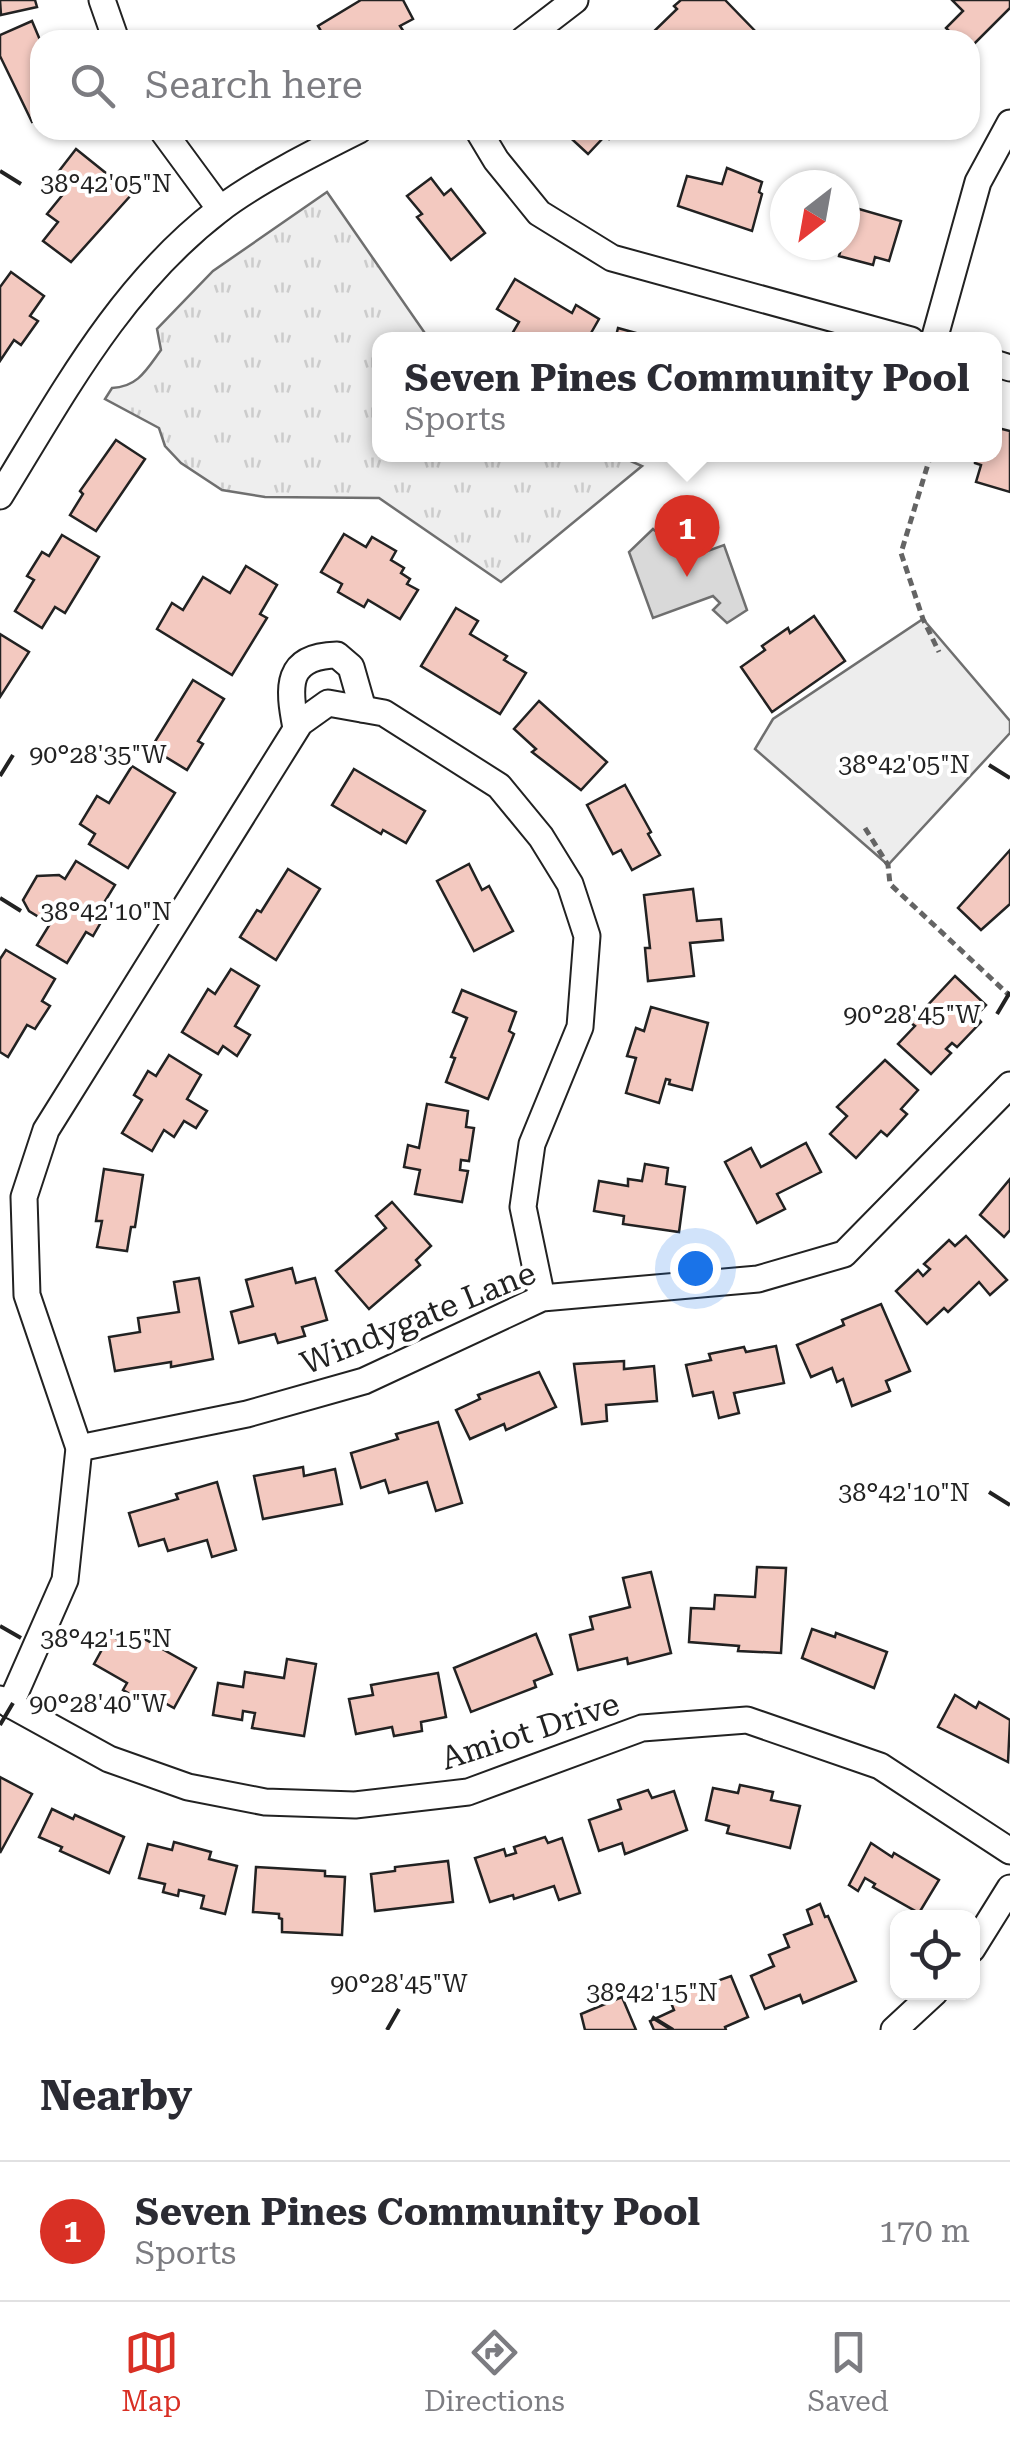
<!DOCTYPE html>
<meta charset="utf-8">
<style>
body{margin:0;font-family:"Roboto Serif",serif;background:#f7f7f7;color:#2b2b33}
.controls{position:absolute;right:30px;bottom:30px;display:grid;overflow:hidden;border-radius:20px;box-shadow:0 2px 8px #0004}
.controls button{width:90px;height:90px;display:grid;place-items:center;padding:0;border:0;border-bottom:2px solid #e1e1e2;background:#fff;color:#2b2b33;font:50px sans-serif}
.compass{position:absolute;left:770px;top:170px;width:90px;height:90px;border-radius:50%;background:#fff;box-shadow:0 2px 8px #0004;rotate:211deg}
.you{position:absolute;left:695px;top:1268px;width:35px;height:35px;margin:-25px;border:8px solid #fff;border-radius:50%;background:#1a73e8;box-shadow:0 0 0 15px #1a73e833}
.badge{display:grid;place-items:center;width:65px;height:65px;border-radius:50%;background:#d93025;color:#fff;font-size:32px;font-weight:700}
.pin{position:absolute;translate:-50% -82px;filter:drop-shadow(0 2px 5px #0008)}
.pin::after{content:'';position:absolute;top:52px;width:35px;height:30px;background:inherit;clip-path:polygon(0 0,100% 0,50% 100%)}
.popup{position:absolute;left:372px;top:332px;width:630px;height:130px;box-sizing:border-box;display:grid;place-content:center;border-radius:20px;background:#fff;filter:drop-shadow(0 2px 8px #0005);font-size:32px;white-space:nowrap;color:#7c7c81}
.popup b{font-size:38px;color:#2b2b33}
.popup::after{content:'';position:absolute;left:50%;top:100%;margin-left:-20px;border:20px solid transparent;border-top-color:#fff}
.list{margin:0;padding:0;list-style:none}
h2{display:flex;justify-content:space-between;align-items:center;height:130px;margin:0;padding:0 40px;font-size:42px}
h2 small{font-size:32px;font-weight:400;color:#7c7c81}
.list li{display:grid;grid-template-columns:65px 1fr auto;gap:30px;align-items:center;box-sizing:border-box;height:140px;padding:0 40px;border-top:2px solid #e1e1e2}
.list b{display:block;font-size:38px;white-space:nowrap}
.list p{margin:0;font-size:32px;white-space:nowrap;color:#7c7c81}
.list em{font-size:32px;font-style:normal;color:#7c7c81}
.icon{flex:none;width:55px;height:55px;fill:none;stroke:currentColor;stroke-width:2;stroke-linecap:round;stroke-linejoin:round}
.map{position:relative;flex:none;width:1010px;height:2030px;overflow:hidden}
.search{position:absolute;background:#fff;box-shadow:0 2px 8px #0004;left:30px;right:30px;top:30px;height:110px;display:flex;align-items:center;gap:25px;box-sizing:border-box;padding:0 35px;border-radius:30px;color:#7c7c81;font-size:38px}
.sheet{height:270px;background:#fff}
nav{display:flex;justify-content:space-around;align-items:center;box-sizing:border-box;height:140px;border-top:2px solid #e1e1e2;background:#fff;font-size:28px;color:#7c7c81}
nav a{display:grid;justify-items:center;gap:5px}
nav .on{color:#d93025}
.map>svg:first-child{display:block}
</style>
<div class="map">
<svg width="1010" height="2030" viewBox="0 0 1010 2030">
<defs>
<pattern id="grass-tufts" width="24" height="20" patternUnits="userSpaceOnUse" patternTransform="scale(2.5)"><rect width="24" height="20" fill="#eee"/><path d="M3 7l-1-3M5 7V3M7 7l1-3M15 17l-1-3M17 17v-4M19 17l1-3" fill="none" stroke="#ccc"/></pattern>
</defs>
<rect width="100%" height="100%" fill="#fff"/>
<path fill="url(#grass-tufts)" stroke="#6f6f6f" stroke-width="2.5" d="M327 192 429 339 380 340V454H615L642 466 501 582 379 498 265 497 222 490 181 463 165 446 159 428 105 399 112 388C138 387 147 369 161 350L157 329 213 271Z"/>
<polygon fill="#ededed" stroke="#6f6f6f" stroke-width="2.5" points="923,619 1010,721 1010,733 888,865 755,749 773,719"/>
<polygon fill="#d9d9d9" stroke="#6f6f6f" stroke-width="2.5" points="653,529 688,558 724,545 747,610 727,623 713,610 720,603 713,596 653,618 629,552"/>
<g fill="#f3c9c0" stroke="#222" stroke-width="2.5">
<polygon points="0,0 35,0 37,7 1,15"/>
<polygon points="361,0 403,0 413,19 400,26 404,32 388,40 319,40 316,34 321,31 318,26"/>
<polygon points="681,0 725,0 760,36 757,40 729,40 722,33 715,40 645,40 677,9 674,6"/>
<polygon points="952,0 1010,0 1010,8 970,48 970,40 958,40 946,28 963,11"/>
<polygon points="32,21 40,40 40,119 32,122 0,56 0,35"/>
<polygon points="562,130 618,130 609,139 605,136 588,154"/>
<polygon points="76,149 132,194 71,262 43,241 58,222 47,214 73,182 59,171"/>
<polygon points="727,168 762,182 759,192 762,194 752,231 678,206 687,176 722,184"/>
<polygon points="431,178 444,195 451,189 485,233 451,260 417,217 422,214 407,196"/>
<polygon points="845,205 901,221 889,261 875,257 873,265 839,256 841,249 833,246 831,254 801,246 845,245"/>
<polygon points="11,272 44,296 30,316 38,321 21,345 14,340 0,361 0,287"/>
<polygon points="515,279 572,313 576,305 599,319 587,340 509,339 519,322 497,309"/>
<polygon points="618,328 661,340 615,340"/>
<polygon points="994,427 1010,431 1010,492 976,482 981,465 975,463 975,460 957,454 994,454"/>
<polygon points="116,440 145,459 96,531 70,515 83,494 80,491"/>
<polygon points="344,534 366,547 372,537 396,551 391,560 404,568 401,573 410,579 407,584 418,590 400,619 368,600 364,607 338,592 342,584 321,572"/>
<polygon points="62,535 99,557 65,613 55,607 42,628 15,611 34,580 27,576 42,552 49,556"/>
<polygon points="246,566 277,585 260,614 267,618 232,675 157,629 172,603 183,610 203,577 230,593"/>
<polygon points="456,608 478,621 470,634 507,656 504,660 526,673 500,714 421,666"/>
<polygon points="814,616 845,661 772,712 741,667 765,650 762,646 788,628 790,633"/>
<polygon points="0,634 29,652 0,697"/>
<polygon points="193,680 224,699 198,741 203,744 187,770 151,748"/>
<polygon points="539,701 607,762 581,790 532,752 536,749 514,729"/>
<polygon points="132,766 175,793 128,868 89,844 95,834 80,824 97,796 109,803"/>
<polygon points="354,769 425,811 406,843 383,830 381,834 332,805"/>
<polygon points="625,785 651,832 648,834 660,855 632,870 621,850 613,854 587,805"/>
<polygon points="1010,850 1010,904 981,930 958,908"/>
<polygon points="76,861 115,885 102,906 108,910 93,936 86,932 67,963 37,945 50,924 29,911 23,900 37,876 59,875 65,879"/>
<polygon points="469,864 482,890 489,886 513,931 474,951 437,881"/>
<polygon points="288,869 320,889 276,960 240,937 257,910 261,912"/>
<polygon points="693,889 697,921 721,919 723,940 690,943 694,976 648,981 645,948 650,948 644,895"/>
<polygon points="6,950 55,979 42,1001 50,1006 35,1029 27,1025 8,1057 0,1052 0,959"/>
<polygon points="231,969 259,986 235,1026 250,1035 237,1056 223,1046 218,1054 182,1032 208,989 215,994"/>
<polygon points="955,976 986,1005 976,1016 981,1022 957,1047 952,1043 946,1049 951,1053 931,1074 898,1044 915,1026 911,1023"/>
<polygon points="462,990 516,1012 509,1031 514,1034 488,1099 446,1082 455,1058 451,1057 467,1018 453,1012"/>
<polygon points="651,1007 708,1023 692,1090 669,1084 670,1080 666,1079 659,1103 626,1093 636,1058 627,1056 636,1028 644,1031"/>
<polygon points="169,1055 201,1075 187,1099 207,1111 196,1128 184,1121 174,1137 164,1130 152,1151 122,1133 142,1100 134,1095 148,1071 156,1076"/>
<polygon points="885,1060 918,1090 901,1109 907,1114 887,1136 881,1131 856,1158 830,1134 847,1116 837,1107"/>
<polygon points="427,1104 468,1111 466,1127 474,1128 469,1161 461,1160 460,1170 468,1171 462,1202 415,1194 420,1170 404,1167 408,1145 419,1148"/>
<polygon points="806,1143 821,1172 777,1194 785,1209 757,1223 725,1162 751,1148 761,1167"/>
<polygon points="645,1164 668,1168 666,1184 685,1187 679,1232 623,1224 624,1216 594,1211 599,1181 628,1186 628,1179 642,1181"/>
<polygon points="104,1169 143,1175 135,1227 131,1227 127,1251 97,1247 102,1221 96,1221"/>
<polygon points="1010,1179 1010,1230 1004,1237 980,1215"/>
<polygon points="392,1202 431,1246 416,1260 420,1265 369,1309 336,1271 386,1228 376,1216"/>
<polygon points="966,1236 1007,1280 990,1295 979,1282 948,1312 944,1308 927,1324 896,1291 918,1270 923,1276 930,1269 924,1264 949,1240 955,1246"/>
<polygon points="292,1268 296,1283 315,1278 327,1320 302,1327 305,1336 278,1343 275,1334 239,1343 231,1312 253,1306 246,1280"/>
<polygon points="199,1278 213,1359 171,1367 171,1362 115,1371 109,1337 140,1332 138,1318 179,1312 174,1282"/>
<polygon points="881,1304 910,1371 886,1381 890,1391 852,1406 843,1379 837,1382 832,1368 811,1377 797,1345 844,1325 842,1320"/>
<polygon points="776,1346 784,1383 734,1393 739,1413 719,1418 713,1392 693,1396 686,1365 711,1360 709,1354 744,1347 746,1352"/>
<polygon points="624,1361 624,1369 654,1366 657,1401 606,1405 607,1421 582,1424 574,1364"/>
<polygon points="539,1372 556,1407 506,1430 504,1424 470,1439 456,1410 480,1399 478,1395"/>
<polygon points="438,1422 462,1503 436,1511 427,1482 389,1493 385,1480 361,1488 351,1453 398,1439 396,1434"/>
<polygon points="303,1467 304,1476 335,1469 342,1504 263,1519 254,1476"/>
<polygon points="217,1482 236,1550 212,1557 207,1540 168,1551 164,1539 139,1546 129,1513 178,1499 176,1494"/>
<polygon points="757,1567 786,1568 781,1653 738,1651 739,1646 689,1642 691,1608 714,1609 715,1595 755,1597"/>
<polygon points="651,1572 671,1653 628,1664 627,1658 578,1670 570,1635 593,1629 590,1617 630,1607 623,1578"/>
<polygon points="812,1629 835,1637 836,1633 887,1652 874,1688 802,1658"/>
<polygon points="536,1634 552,1674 534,1681 536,1687 471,1712 454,1668"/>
<polygon points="110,1635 132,1648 139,1636 196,1668 174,1708 152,1696 148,1704 123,1690 127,1683 94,1664"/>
<polygon points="287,1659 316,1664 304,1736 252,1728 255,1713 243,1711 242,1720 213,1715 218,1683 243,1687 245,1672 284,1678"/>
<polygon points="438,1673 446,1717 421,1722 422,1731 394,1736 392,1727 356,1734 349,1699 373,1695 371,1685"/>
<polygon points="955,1695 976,1708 979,1702 1010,1720 1008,1762 938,1727"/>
<polygon points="0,1777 32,1794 0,1853"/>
<polygon points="740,1785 773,1792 771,1800 800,1806 790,1848 727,1833 729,1826 706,1820 713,1788 738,1793"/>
<polygon points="648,1790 652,1798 674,1791 687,1830 625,1854 622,1843 599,1851 589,1820 621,1809 618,1800"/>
<polygon points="52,1809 73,1819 75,1815 124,1837 109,1873 60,1851 62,1847 39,1837"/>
<polygon points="545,1837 548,1843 562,1838 580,1893 559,1900 554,1886 514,1899 513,1895 490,1902 475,1858 504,1849 506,1856 516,1853 514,1847"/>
<polygon points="174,1842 211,1852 209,1859 237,1866 225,1914 201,1908 204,1896 179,1890 178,1896 163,1892 165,1884 139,1878 148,1844 172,1850"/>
<polygon points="871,1843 892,1857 894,1853 939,1880 919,1913 873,1887 875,1884 865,1878 858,1891 849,1885"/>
<polygon points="448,1861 453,1902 375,1911 371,1874 395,1871 395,1867"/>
<polygon points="256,1867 325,1871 325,1876 345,1877 342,1935 282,1932 282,1919 279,1918 279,1914 253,1912"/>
<polygon points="820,1904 825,1917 828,1916 856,1981 803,2003 800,1995 765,2009 751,1976 774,1966 769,1955 789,1947 784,1935 812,1924 807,1910"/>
<polygon points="731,1976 748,2017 725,2027 726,2030 654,2030 650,2021 674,2010 669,1998"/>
<polygon points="622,1997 636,2030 585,2030 581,2014"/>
</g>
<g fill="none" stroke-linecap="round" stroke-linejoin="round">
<g stroke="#222" stroke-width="29">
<g id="street">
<polyline points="102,0 116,40"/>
<polyline points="523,40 575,0"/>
<polyline points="162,130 220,209"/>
<polyline points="478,130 496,160 539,213 612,258 911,340"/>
<polyline points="934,340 978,182 1010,123"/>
<polyline points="994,363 1010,368"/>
<path d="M0 496C64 392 120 286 219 210 255 182 317 151 359 130"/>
<path d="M296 728C288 687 285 656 337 655L351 667 363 709"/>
<polyline points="79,1448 247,1414 364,1381 542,1298 758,1279 844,1254 1010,1085"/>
<polyline points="0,1699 109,1759 188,1787 265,1802 355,1805 468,1792 642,1728 747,1720 880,1766 1010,1851"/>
<polyline points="10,1705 65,1580 79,1448 27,1295 24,1197 46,1130 300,723 328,703 384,713 499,786 541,837 570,884 587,936 580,1027 532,1144 523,1207 542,1298"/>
<polyline points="972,1949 1010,1888"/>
<polyline points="894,2030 935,1992"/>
</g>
</g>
<g stroke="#646464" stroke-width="5" stroke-dasharray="8 5" stroke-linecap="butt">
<polyline points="931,454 901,553 923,619 939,652"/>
<polyline points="865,828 888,865 890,884 1010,996"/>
</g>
<use href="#street" stroke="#fff" stroke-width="25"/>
</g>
<path fill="none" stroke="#222" stroke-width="4" d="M0 171 21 184M989 765 1010 778M0 776 13 755M0 898 21 911M997 1014 1010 992M989 1492 1010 1505M0 1626 21 1638M0 1725 13 1703M652 2017 673 2030M387 2030 399 2009"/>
<g text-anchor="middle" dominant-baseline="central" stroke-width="8" stroke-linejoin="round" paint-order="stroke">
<g font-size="32" fill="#222" stroke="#fff">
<text transform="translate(418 1318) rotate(-22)">Windygate Lane</text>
<text transform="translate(530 1731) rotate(-18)">Amiot Drive</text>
</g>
</g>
<g font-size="25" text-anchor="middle" fill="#222" stroke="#fff" stroke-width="8" stroke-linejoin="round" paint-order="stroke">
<text x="106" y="192">38°42'05"N</text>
<text x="98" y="763">90°28'35"W</text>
<text x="904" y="773">38°42'05"N</text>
<text x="106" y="920">38°42'10"N</text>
<text x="912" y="1023">90°28'45"W</text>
<text x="904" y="1501">38°42'10"N</text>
<text x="106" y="1647">38°42'15"N</text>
<text x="98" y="1712">90°28'40"W</text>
<text x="399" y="1992">90°28'45"W</text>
<text x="652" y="2001">38°42'15"N</text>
</g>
</svg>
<div class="controls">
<button><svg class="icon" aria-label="locate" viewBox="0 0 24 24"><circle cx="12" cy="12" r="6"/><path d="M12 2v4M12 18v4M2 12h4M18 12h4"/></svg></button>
</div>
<svg class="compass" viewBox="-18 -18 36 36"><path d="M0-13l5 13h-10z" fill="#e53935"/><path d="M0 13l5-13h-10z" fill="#7c7c81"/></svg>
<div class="you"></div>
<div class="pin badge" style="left:687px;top:577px">1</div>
<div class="popup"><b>Seven Pines Community Pool</b>Sports</div>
<div class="search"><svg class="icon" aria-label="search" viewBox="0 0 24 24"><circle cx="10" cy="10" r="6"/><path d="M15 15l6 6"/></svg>Search here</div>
</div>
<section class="sheet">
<h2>Nearby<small></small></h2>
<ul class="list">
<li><span class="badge">1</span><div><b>Seven Pines Community Pool</b><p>Sports</p></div><em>170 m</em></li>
</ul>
</section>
<nav>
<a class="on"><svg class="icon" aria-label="map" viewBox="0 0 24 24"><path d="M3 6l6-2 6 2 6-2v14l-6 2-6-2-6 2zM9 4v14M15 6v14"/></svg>Map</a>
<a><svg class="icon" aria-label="directions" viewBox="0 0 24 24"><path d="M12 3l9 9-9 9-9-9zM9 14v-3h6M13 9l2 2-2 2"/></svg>Directions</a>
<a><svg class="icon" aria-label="saved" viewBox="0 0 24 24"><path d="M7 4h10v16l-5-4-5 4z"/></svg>Saved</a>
</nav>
